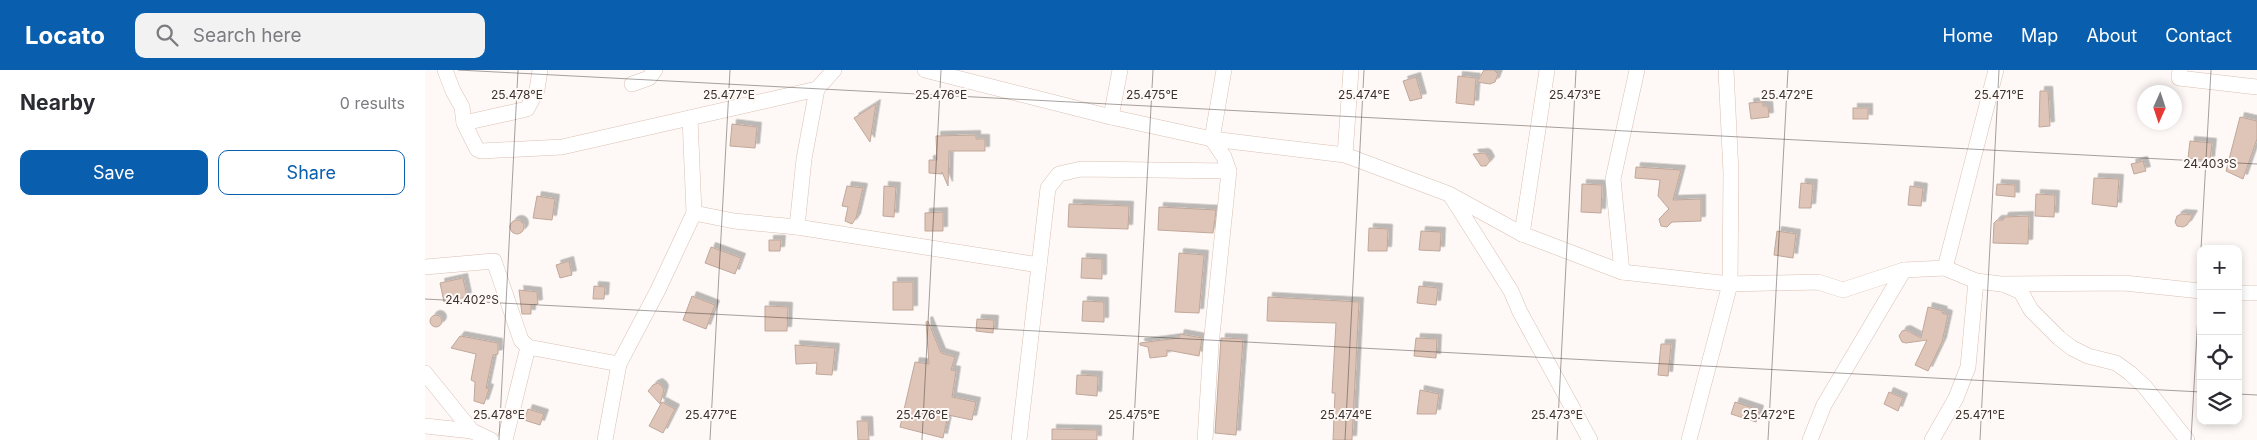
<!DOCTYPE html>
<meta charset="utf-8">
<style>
body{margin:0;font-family:Inter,sans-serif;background:#f2f2f3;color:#2b2b33}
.controls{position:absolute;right:15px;bottom:15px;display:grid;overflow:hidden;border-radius:10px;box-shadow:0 2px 8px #0003}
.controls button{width:45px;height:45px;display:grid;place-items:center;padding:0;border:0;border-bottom:1px solid #e1e1e2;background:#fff;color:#2b2b33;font:25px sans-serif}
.compass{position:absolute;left:1712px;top:15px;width:45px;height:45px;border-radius:50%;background:#fff;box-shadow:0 2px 8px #0003;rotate:183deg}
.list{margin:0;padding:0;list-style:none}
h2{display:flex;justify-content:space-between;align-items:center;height:65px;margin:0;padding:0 20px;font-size:21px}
h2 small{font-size:16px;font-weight:400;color:#7c7c81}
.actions{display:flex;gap:10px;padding:15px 20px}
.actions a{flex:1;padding:11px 0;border:1px solid #095fad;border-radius:10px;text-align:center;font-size:18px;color:#095fad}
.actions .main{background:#095fad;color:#fff}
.icon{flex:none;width:28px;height:28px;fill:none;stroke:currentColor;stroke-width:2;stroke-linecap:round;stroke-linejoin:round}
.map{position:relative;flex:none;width:1832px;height:370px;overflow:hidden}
header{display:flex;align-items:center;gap:30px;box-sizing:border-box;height:70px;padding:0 25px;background:#095fad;color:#fff}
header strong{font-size:24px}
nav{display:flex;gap:28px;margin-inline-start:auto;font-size:18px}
.search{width:350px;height:45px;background:#f2f2f3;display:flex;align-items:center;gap:12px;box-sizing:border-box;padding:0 18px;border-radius:10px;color:#7c7c81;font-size:19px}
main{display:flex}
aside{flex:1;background:#fff}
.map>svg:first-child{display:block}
</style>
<header>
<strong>Locato</strong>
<div class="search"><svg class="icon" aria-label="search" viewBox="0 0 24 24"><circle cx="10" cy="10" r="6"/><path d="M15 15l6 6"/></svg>Search here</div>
<nav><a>Home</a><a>Map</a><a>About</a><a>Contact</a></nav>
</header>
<main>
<aside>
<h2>Nearby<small>0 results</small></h2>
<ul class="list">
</ul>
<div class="actions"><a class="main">Save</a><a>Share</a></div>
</aside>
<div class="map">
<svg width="1832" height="370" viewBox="0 0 1832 370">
<defs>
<filter id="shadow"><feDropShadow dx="4.5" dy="-4.5" stdDeviation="0" flood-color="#0004"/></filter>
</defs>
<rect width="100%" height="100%" fill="#fef9f6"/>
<g fill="#dec5b8" stroke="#c0a79a" filter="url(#shadow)">
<polygon points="1059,0 1069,0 1073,4 1070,12 1065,14 1052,12"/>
<polygon points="1033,6 1051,8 1049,35 1031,33"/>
<polygon points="991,7 997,28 985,31 978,11"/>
<polygon points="1615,21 1623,21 1625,56 1614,57"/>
<polygon points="1338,32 1338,36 1343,36 1344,47 1326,49 1324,33"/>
<polygon points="451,34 445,72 429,48"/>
<rect x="1428" y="38" width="15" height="11"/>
<polygon points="1815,47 1832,51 1832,69 1818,109 1801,101"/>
<polygon points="307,54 332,57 330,78 305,76"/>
<polygon points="551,65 551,69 560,69 560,81 524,81 523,116 517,102 517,104 504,103 504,90 512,90 511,66"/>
<polygon points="1765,71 1787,73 1785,91 1763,88"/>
<polygon points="1059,83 1062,85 1065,91 1061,96 1056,96 1048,84"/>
<polygon points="1718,91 1721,101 1709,104 1706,94"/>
<polygon points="1211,97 1256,100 1248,130 1276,129 1276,151 1247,152 1242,157 1236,156 1234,149 1244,139 1233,126 1235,110 1210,108"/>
<polygon points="1669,108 1694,109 1692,137 1667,134"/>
<polygon points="1376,113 1388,114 1386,138 1374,138"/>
<polygon points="1157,114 1177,115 1176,143 1156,142"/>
<polygon points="1572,114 1590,115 1590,127 1571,125"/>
<polygon points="422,116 438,118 431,148 427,154 420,151 423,137 417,136"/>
<polygon points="459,116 471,117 469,147 458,146"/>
<polygon points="1485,116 1498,118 1496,136 1483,135"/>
<polygon points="1611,124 1630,125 1629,147 1610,146"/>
<polygon points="112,126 130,129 127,150 108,148"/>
<polygon points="644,134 704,136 703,159 643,157"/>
<polygon points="734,137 791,140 788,163 733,160"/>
<polygon points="518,142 518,161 500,161 500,143"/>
<polygon points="1756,144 1768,145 1762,155 1758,157 1752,156 1750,152 1752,146"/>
<polygon points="1604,146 1603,174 1568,173 1569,153 1572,150 1578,150 1579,147"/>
<circle cx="92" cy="157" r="7"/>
<polygon points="944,158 963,159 962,181 943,181"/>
<polygon points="996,161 1016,162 1015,181 994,180"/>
<polygon points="1352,161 1371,164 1368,188 1349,185"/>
<polygon points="344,170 356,170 355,181 344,181"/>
<polygon points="286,177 316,188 310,204 280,193"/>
<polygon points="754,183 779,185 774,243 750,242"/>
<polygon points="657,188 677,189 677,209 656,208"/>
<polygon points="144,191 147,205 135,208 131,195"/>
<polygon points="38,208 42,227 19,232 15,213"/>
<rect x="468" y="212" width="20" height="28"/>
<polygon points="169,216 180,217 179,229 168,229"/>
<polygon points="994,216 1013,218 1011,235 992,233"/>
<polygon points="94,220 112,222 113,234 106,235 106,244 97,244"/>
<polygon points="267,226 290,235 281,259 258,250"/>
<polygon points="843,227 934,232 927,370 908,370 910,323 907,323 911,253 842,251"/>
<polygon points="658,231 679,232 679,252 657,251"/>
<polygon points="340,236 363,237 362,261 340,261"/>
<polygon points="1503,237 1518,241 1517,243 1523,245 1517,272 1503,301 1490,295 1502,270 1481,273 1477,272 1474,266 1477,261 1481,260 1496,268"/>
<circle cx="11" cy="251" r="6"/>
<polygon points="552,249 569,250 568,263 551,261"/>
<polygon points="503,251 516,283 530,287 526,300 531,301 527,327 551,332 547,350 523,345 518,368 475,357 490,292 504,294 501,252"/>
<polygon points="755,264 777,268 774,286 742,280 742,286 725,288 723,277 715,275 715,273 754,268"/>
<polygon points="35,266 73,273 73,284 68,285 61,318 64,319 59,334 49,331 50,312 46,310 51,284 26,278"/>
<polygon points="796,268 818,269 811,365 790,363"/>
<polygon points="991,268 1012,269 1011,288 989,286"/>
<polygon points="1236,274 1246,274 1243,306 1233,305"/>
<polygon points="370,275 410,278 407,305 391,304 392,293 371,294"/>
<polygon points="652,305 673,306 672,326 651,324"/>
<polygon points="233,313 237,316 239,320 235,334 223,321 228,315"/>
<polygon points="995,320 1014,324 1011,344 992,344"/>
<polygon points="1464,322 1478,328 1473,341 1459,334"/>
<polygon points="237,332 250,339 238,363 224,356"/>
<polygon points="1310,332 1334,340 1331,352 1306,344"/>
<polygon points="103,339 119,344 115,355 99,350"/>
<polygon points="432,351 443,351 444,370 433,370"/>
<polygon points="627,359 672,360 672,370 627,370"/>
</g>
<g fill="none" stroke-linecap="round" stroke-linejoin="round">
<g stroke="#dac0b3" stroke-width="16">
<g id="minor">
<polyline points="20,0 28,21 37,37 39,53 52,79 56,81 137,77 392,19"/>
<polyline points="500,0 686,47 787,69 920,85 1024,124 1097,164 1197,202 1305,214 1393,212 1418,220 1479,200 1520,198 1551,211 1576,214 1699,213 1776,221"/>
<polyline points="1755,0 1754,8 1832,17"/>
<polyline points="207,14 224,8 230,0"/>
<polyline points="686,47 695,0"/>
<polyline points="39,53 102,39 112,20 115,0"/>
<polyline points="920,85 926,0"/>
<polyline points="1026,126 1086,221 1095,242 1165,370"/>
<polyline points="269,143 309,151 372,157 614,195"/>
<polyline points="372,157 379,89 392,19 409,0"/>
<polyline points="1097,164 1122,0"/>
<polyline points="0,197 69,191 96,270 103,277 194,294"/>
<polyline points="1520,198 1571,0"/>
<polyline points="1197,202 1188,109 1212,0"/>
<polyline points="1580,215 1596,222 1606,240 1634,268 1647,278 1663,286 1691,293 1705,303 1720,317 1762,370"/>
<polyline points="1813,223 1832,223"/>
<polyline points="0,303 47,361 66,370"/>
<polyline points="0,356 47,361"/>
<polyline points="80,370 103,277"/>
<polyline points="180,370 194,294 233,220 269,143 265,48"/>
<polyline points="594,370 623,118 634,104 656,99 804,101 799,87 787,69 799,0"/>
<polyline points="780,370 786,275 804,101"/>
<polyline points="1264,370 1305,214 1306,103 1301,0"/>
<polyline points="1385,370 1399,335 1479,200"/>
<polyline points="1507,370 1531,328 1543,297 1551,211"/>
</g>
</g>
<use href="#minor" stroke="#fff" stroke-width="15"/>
</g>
<path fill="none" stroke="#3b312c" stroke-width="1" stroke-opacity="0.45" d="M33 0 1832 94M1776 179 1786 0M0 229 1776 322M1813 324 1832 325M74 370 93 0M285 370 305 0M497 370 516 0M708 370 728 0M920 370 939 0M1132 370 1151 0M1343 370 1363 0M1555 370 1574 0M1766 370 1776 191"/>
<g font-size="12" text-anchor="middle" fill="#3b312c" stroke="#fef9f6" stroke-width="4" stroke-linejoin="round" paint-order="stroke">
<text x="92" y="29">25.478°E</text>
<text x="304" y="29">25.477°E</text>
<text x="516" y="29">25.476°E</text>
<text x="727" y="29">25.475°E</text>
<text x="939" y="29">25.474°E</text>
<text x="1150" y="29">25.473°E</text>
<text x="1362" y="29">25.472°E</text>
<text x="1574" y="29">25.471°E</text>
<text x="1785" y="98">24.403°S</text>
<text x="47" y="234">24.402°S</text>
<text x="74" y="349">25.478°E</text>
<text x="286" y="349">25.477°E</text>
<text x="497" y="349">25.476°E</text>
<text x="709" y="349">25.475°E</text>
<text x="921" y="349">25.474°E</text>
<text x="1132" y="349">25.473°E</text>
<text x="1344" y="349">25.472°E</text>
<text x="1555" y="349">25.471°E</text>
</g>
</svg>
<div class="controls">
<button>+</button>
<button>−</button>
<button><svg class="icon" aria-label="locate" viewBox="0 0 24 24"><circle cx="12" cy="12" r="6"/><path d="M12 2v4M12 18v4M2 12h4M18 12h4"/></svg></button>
<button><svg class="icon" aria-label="layers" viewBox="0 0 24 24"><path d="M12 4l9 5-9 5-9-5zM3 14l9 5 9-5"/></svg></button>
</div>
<svg class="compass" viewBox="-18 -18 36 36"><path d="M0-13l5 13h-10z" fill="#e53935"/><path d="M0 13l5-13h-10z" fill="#7c7c81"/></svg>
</div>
</main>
